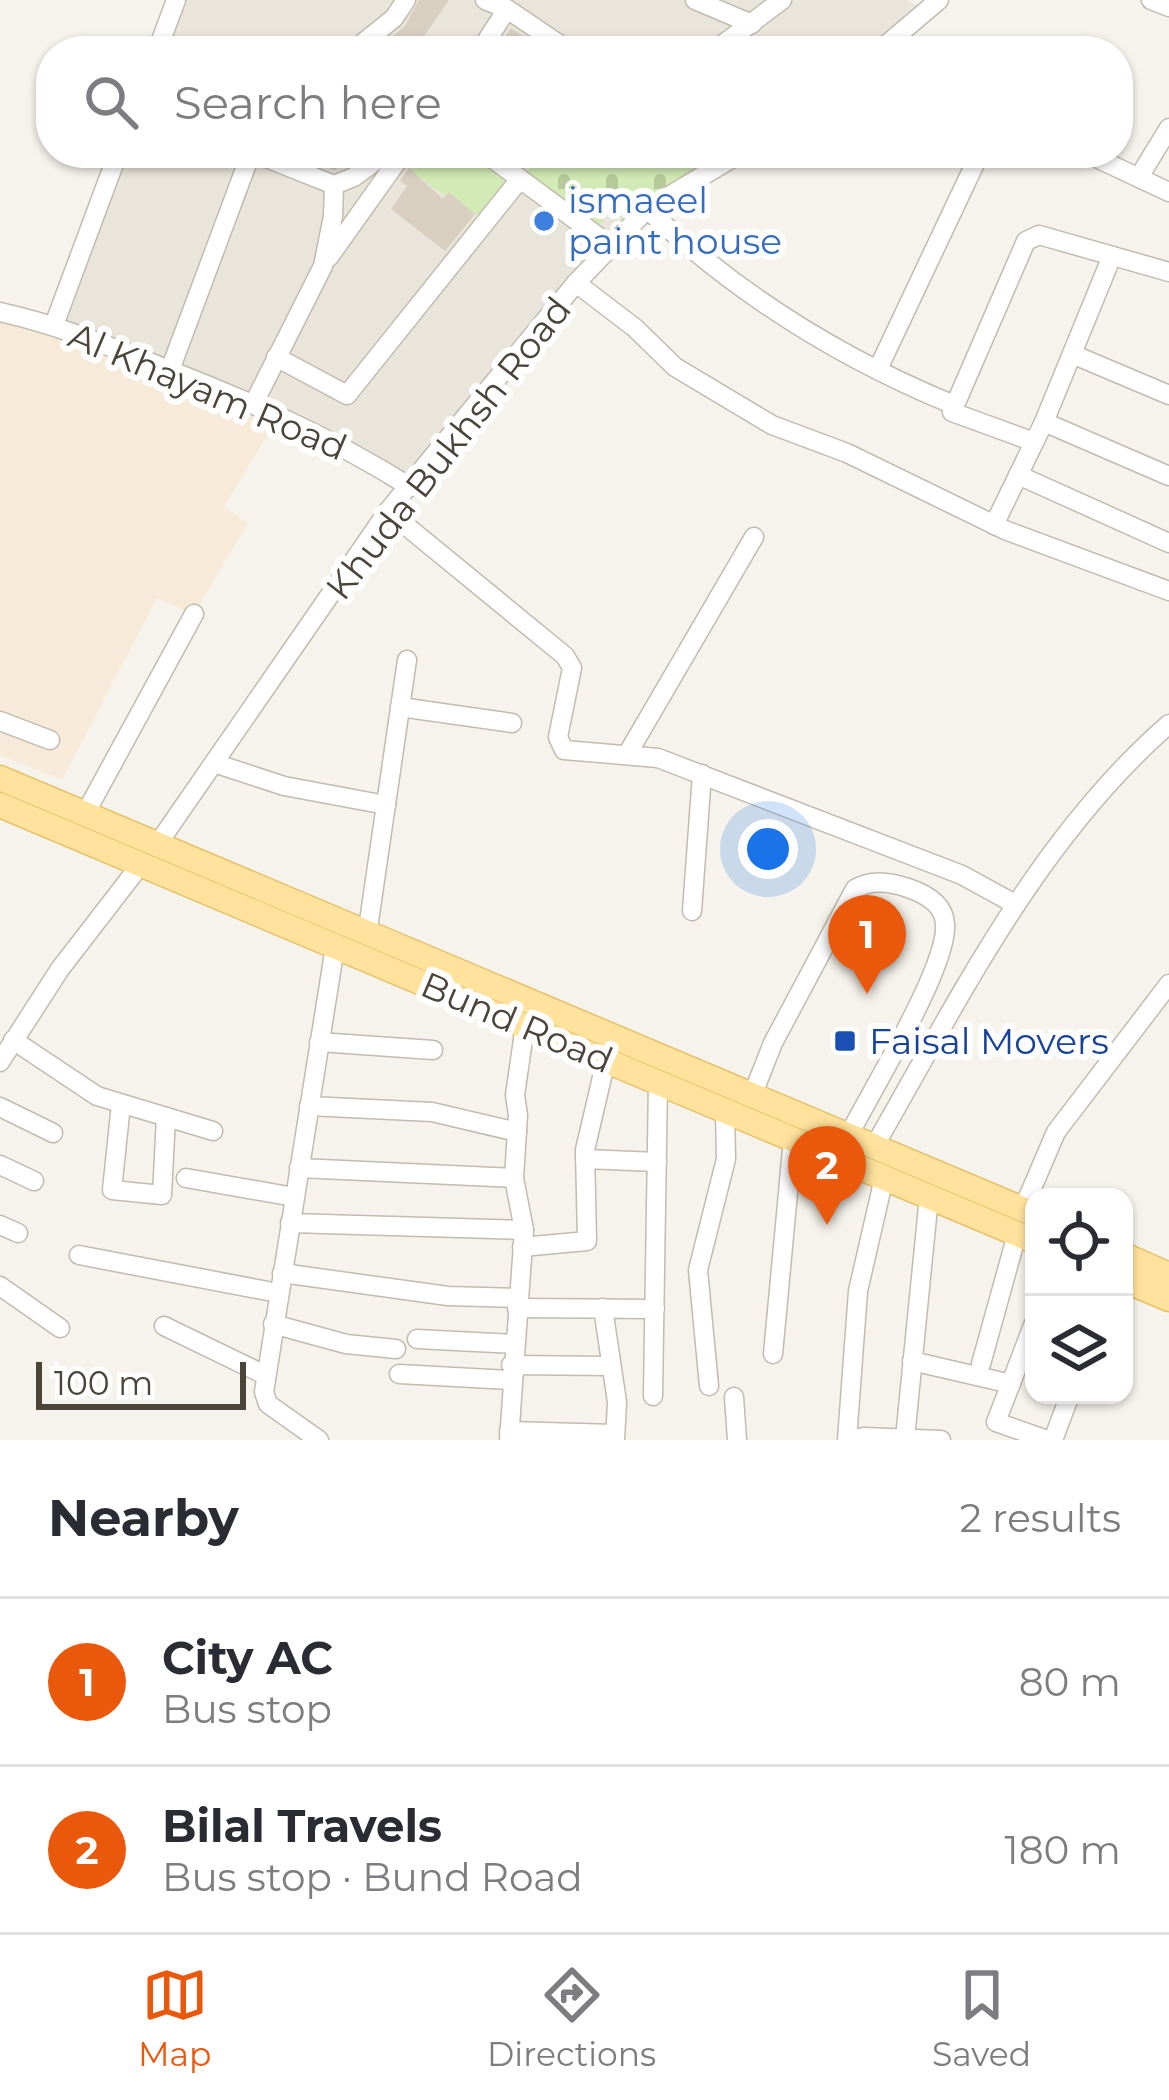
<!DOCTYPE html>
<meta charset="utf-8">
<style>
body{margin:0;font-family:Montserrat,sans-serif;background:#f7f7f7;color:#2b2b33}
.controls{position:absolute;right:36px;bottom:36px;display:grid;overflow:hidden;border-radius:24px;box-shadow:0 3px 9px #0004}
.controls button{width:108px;height:108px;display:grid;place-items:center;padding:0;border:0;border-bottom:3px solid #e1e1e2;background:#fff;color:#2b2b33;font:60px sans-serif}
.scale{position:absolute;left:36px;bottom:30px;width:210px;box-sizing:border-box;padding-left:12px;border:6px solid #4b4439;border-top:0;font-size:33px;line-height:42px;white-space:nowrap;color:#4b4439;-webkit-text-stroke:9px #fff;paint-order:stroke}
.you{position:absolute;left:768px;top:849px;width:42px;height:42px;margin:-30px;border:9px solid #fff;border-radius:50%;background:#1a73e8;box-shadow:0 0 0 18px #1a73e833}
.badge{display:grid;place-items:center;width:78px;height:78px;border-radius:50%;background:#ea580c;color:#fff;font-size:39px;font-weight:700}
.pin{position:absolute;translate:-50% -99px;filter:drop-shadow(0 3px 6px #0008)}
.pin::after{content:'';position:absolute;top:63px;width:42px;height:36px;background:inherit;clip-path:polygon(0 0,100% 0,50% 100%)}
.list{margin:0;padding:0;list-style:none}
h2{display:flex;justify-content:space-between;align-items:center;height:156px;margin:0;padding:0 48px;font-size:51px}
h2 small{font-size:39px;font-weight:400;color:#7c7c81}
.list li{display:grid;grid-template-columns:78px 1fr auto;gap:36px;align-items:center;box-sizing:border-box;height:168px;padding:0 48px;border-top:3px solid #e1e1e2}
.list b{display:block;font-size:45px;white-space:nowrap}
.list p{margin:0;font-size:39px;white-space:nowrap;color:#7c7c81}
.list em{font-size:39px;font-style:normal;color:#7c7c81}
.icon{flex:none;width:66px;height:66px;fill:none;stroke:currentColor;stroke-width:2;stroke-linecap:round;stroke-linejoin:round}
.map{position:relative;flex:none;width:1169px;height:1440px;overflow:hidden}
.search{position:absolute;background:#fff;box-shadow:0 3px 9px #0004;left:36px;right:36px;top:36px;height:132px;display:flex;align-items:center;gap:30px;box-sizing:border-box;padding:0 42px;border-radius:48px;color:#7c7c81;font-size:45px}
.sheet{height:492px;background:#fff}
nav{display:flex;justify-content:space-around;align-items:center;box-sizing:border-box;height:168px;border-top:3px solid #e1e1e2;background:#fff;font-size:33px;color:#7c7c81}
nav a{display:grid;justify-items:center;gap:6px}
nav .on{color:#ea580c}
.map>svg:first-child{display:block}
</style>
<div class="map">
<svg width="1169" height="1440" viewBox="0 0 1169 1440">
<defs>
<pattern id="cemetery-stones" width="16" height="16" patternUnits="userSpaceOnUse" patternTransform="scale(3)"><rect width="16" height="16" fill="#d2eab5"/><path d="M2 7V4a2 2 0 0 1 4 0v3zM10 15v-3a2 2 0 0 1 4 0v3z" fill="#b6ca9c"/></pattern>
</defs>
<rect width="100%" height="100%" fill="#f6f3ec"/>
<g fill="#eae5da">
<polygon points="176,0 907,0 926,12 879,51 157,51"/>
<polygon points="118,153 740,153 647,209 410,487 346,447 54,325"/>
</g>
<polygon fill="#f7ead8" points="0,315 280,414 224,507 248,523 194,614 157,598 62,780 0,755"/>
<polygon fill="#d2eab5" points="418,153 468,153 509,183 480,218 449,192 445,196 407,168"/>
<polygon fill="url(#cemetery-stones)" points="541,153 701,153 719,165 647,209 635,201 621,219 610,211 598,227 522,179"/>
<g fill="#d8cfc1">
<polygon points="419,0 449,0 422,39 443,51 411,51 393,36 405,26"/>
<polygon points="511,28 545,51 496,51"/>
<polygon points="299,153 364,153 334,170 297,156"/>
<polygon points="409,168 443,199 449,192 475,214 445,251 391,209 407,186 400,181"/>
</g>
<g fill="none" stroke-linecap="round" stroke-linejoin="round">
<g stroke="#c2bbae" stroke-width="21">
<g id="minor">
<polyline points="485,0 507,9 569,51"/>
<polyline points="695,0 752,24"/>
<polyline points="1151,0 1169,7"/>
<polyline points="157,51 176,0"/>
<polyline points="353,51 394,18 406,0"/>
<polyline points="480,51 507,9"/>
<polyline points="714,51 782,0"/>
<polyline points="879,51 939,0"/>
<polyline points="254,153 334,185 354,177 386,153"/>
<polyline points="485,153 611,246"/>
<polyline points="1086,153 1169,192"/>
<polyline points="1139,177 1169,128"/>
<path d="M647 209C737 294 839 358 954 405"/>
<polyline points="329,257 403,153"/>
<polyline points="576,283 635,328 675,367 772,425 847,453 1005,530 1169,591"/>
<path d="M0 312C55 324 106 345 159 366 247 400 329 436 410 487"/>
<polyline points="54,325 118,153"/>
<polyline points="1072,354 1169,395"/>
<polyline points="276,357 347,395 520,179"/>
<polyline points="878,369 980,153"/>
<polyline points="170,370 251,153"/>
<polyline points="254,403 323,266 333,216 334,185"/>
<polyline points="1044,422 1169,476"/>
<polyline points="1034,442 952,412 1026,241 1039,235 1169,272"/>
<polyline points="1018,475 1169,543"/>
<polyline points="388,511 565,656 572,668 558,737 564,750 658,758 962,875 1015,904"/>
<polyline points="994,525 1044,422 1112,256"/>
<polyline points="400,707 512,723"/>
<polyline points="0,721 50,740"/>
<polyline points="628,753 754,537"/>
<polyline points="217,764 284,786 386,805"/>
<polyline points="85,814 194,614"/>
<polyline points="157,845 388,511 576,283 647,209 741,153"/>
<polyline points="692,911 702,774"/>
<polyline points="367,935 407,660"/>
<polyline points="13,1040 97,1096 213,1131"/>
<polyline points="319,1042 433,1050"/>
<polyline points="0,1062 60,969 141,864"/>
<path d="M752 1096 773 1043 855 889C871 879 891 882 908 888 926 894 944 904 945 924 949 969 860 1108 837 1158"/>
<polyline points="121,1104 112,1190 162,1195 166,1117"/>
<polyline points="309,1106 432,1112 517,1132"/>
<polyline points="0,1107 53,1133"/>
<path d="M874 1147C959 999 1038 838 1169 724"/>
<polyline points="585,1159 657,1162"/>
<polyline points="0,1165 34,1181"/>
<polyline points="299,1168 514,1178"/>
<polyline points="186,1178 294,1197"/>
<polyline points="1023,1209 1056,1132 1169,984"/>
<polyline points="290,1223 524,1230"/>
<polyline points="0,1225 18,1233"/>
<polyline points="522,1247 587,1241 585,1150 606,1060"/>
<polyline points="79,1255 278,1293"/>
<polyline points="282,1273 448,1296 518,1298"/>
<polyline points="0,1286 60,1328"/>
<polyline points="517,1308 655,1309"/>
<polyline points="603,1308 617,1402 615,1440"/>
<polyline points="1034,1323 996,1422 1047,1440"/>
<polyline points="273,1324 346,1344 396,1349"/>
<polyline points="164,1326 265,1375"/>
<polyline points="417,1339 513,1344"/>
<polyline points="773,1354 793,1139"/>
<polyline points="912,1361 1011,1384"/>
<polyline points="981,1364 1017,1234"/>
<polyline points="511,1365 611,1366"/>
<polyline points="399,1374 511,1380"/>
<polyline points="709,1386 698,1270 726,1159 725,1110"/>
<polyline points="653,1396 658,1082"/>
<polyline points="734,1397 737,1440"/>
<polyline points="509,1431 615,1434"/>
<polyline points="905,1438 929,1197"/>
<polyline points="319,1440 268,1404 264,1392 335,947"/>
<polyline points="509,1440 524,1230 514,1178 518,1115 515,1095 525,1026"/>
<polyline points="847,1440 858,1291 884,1178"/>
<polyline points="850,1440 864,1437 941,1440"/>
<polyline points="1053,1440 1070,1395"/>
</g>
</g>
<g stroke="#e6c16a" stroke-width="27">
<g id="major">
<polyline points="0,778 1034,1214"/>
<polyline points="0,805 1034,1241"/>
<polyline points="1124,1255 1169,1275"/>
<polyline points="1124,1280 1169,1299"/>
</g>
</g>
<use href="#minor" stroke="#fff" stroke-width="18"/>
<use href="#major" stroke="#ffe39c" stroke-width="24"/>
</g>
<circle fill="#3f7fe0" stroke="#fff" stroke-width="4.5" cx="544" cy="221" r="12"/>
<rect fill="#1a4fb4" stroke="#fff" stroke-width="4.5" x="833" y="1029" width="24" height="24" rx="6"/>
<g text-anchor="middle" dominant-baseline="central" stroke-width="12" stroke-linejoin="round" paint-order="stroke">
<g font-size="36" fill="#366cbe" stroke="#fff" text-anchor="start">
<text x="568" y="200">ismaeel<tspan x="568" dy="41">paint house</tspan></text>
</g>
<g font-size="36" fill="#4b4439" stroke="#fff">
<text transform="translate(208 391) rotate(23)">Al Khayam Road</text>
<text transform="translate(448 448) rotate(-52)">Khuda Bukhsh Road</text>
<text transform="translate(517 1022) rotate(23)">Bund Road</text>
</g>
<g font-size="36" fill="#164399" stroke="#fff" text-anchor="start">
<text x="869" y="1041">Faisal Movers</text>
</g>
</g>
</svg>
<div class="controls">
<button><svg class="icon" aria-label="locate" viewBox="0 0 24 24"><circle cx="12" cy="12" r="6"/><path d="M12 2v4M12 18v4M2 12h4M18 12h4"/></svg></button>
<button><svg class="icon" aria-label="layers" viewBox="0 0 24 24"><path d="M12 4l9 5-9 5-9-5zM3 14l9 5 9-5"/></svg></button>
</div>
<div class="scale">100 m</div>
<div class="you"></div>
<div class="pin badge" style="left:867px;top:994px">1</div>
<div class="pin badge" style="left:827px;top:1225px">2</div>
<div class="search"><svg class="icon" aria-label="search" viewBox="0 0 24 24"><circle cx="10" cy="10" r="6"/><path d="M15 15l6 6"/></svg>Search here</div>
</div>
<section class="sheet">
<h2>Nearby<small>2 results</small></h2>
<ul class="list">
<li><span class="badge">1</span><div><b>City AC</b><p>Bus stop</p></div><em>80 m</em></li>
<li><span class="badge">2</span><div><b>Bilal Travels</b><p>Bus stop · Bund Road</p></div><em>180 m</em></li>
</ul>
</section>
<nav>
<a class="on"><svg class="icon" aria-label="map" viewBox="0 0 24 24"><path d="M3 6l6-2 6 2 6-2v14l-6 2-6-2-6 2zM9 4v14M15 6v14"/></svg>Map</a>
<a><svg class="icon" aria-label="directions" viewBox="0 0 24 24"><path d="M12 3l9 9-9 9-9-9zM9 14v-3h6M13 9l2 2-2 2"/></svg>Directions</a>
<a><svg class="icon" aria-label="saved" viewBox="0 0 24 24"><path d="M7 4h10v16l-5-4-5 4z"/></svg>Saved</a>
</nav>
